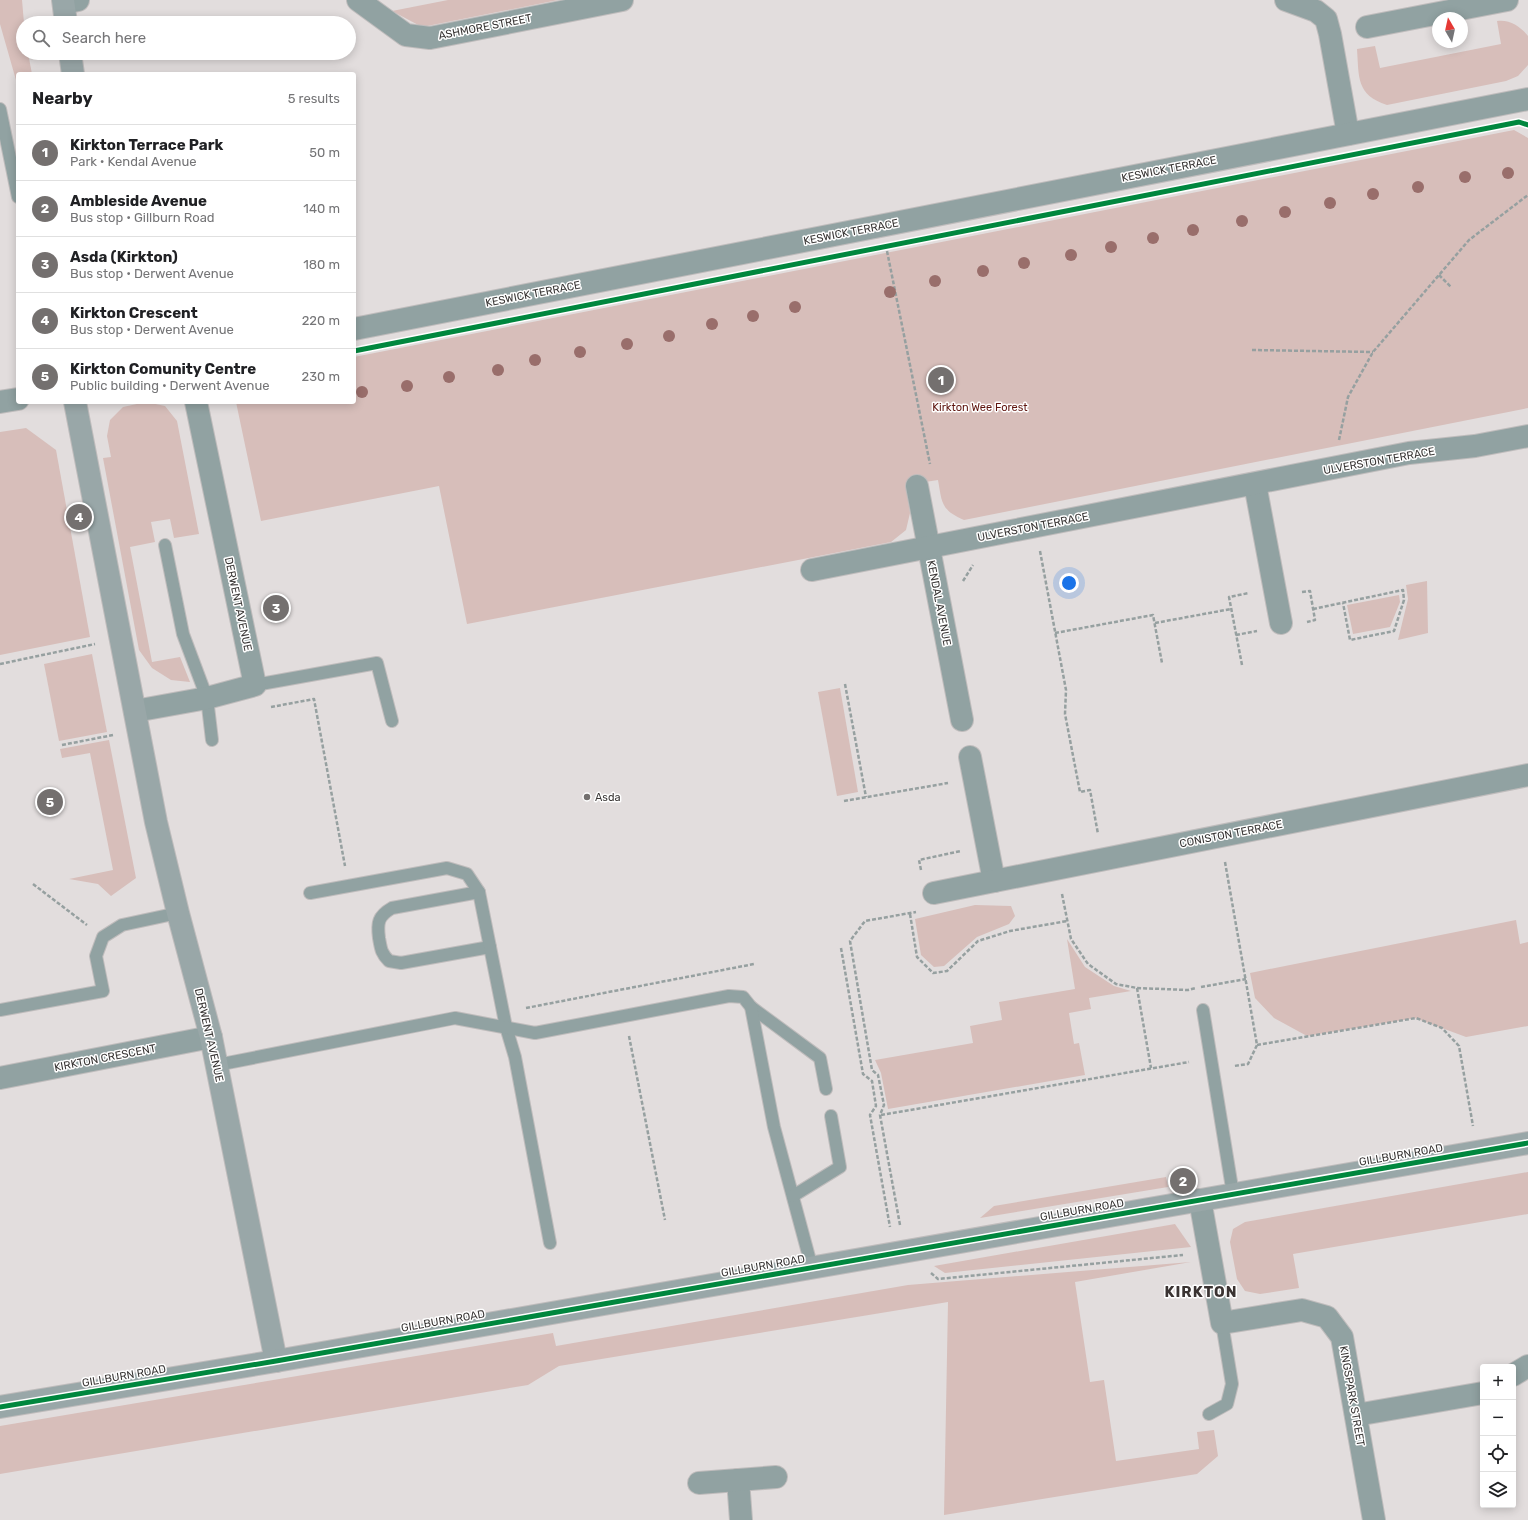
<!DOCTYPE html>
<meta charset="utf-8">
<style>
body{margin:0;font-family:Rubik,sans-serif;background:#f6f6f6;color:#202124}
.controls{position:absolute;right:12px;bottom:12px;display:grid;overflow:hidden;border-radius:4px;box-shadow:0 2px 10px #0003}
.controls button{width:36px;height:36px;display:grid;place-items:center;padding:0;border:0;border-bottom:1px solid #e0e0e0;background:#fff;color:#202124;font:20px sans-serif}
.compass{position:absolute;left:1432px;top:12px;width:36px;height:36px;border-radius:50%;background:#fff;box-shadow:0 2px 10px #0003;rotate:351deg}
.you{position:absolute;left:1069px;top:583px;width:14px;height:14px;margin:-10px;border:3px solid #fff;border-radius:50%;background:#1a73e8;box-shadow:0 0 0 6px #1a73e833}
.badge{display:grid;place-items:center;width:26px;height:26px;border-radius:50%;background:#74706f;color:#fff;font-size:13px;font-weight:700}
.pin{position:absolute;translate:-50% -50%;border:2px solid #fff;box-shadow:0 1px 4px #0006}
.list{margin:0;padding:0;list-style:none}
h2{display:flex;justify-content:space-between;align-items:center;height:52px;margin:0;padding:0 16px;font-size:17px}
h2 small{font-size:13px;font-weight:400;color:#757577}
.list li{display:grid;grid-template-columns:26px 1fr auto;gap:12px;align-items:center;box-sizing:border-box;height:56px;padding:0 16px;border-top:1px solid #e0e0e0}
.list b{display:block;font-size:15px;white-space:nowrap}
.list p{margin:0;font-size:13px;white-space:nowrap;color:#757577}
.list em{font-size:13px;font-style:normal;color:#757577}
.icon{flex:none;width:22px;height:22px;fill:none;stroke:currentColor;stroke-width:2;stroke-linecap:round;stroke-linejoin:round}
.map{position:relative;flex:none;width:1528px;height:1520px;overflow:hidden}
.search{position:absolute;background:#fff;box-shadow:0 2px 10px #0003;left:16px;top:16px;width:340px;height:44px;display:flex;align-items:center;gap:10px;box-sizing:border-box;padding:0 14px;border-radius:22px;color:#757577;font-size:15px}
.panel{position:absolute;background:#fff;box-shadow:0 2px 10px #0003;left:16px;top:72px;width:340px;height:332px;border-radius:4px}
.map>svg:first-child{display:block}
</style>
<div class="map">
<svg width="1528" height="1520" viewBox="0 0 1528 1520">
<rect width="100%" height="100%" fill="#e2dddd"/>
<g fill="#d7beba">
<polygon points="0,0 22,0 24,23 23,23 23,53 28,53 32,74 18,74 18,87 0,24"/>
<polygon points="448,0 558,0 422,27 392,11"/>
<path d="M1497 21C1510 19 1521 27 1528 36V65L1518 76 1506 81 1387 105C1356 95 1359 77 1357 49L1375 46 1380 68 1501 44Z"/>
<path d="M1514 130 1528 138V408L964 520C941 510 942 503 938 480L906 485 910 513 906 530 891 542 467 624 439 486 261 521 236 402H354V357Z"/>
<polygon points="146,402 165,406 177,421 199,534 174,538 170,519 151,522 155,542 130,547 152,662 180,657 190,682 171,680 152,668 139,650 103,458 111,457 107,436 110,420 123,407"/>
<polygon points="26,428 56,450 90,637 0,655 0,432"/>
<polygon points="1427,581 1428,633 1398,640 1408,599 1406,585"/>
<polygon points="1399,595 1400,602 1390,627 1353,634 1347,605"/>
<polygon points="92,654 107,732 59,741 44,664"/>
<polygon points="840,688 858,792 837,796 818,692"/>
<polygon points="109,740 136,878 111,896 98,884 69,879 113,870 90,753 62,758 60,749"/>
<polygon points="975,905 1011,906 1015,916 1009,924 977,937 944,966 934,967 921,955 915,919"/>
<polygon points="1516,920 1520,944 1528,942 1528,1026 1466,1037 1415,1018 1307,1036 1274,1018 1255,998 1250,973"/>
<polygon points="1067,939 1085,967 1114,986 1131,991 1089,998 1091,1009 1069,1013 1074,1044 1079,1043 1085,1075 888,1109 881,1073 875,1060 973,1043 970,1026 1002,1020 999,1002 1075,989"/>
<polygon points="1528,1172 1528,1214 1293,1254 1299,1288 1260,1294 1245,1291 1237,1279 1230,1242 1233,1229 1245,1222"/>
<polygon points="1166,1177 1168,1187 980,1218 994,1206"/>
<polygon points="1175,1224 1191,1247 945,1273 934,1266"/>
<polygon points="1191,1262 1075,1282 1090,1382 1104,1380 1116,1461 1199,1449 1197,1432 1214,1430 1218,1456 1197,1474 944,1515 948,1302 559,1366 528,1385 0,1474 0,1426 553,1333 556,1346 908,1285"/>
</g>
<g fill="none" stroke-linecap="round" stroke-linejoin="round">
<g stroke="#bfbcbc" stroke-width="14">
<g id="lane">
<polyline points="0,109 18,197"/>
<polyline points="165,545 183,634 207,698 212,740"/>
<polyline points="255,685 377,663 392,721"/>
<path d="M479 892 392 908C378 916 377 923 379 938 381 949 381 953 389 961L401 963 490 947"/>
<polyline points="310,893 447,868 467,874 479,892 506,1027 515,1057 550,1243"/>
<polyline points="751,1007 820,1058 826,1089"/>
<polyline points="0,1010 103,991 96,956 103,937 122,925 178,913"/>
<polyline points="1203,1010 1233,1194"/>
<polyline points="217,1065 455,1018 535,1033 729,996 743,997 751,1007 774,1127 812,1268"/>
<polyline points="793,1196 840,1167 831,1116"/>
<polyline points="1209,1414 1227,1404 1232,1384 1222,1323"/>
</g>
</g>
<g stroke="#bfbcbc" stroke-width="24">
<g id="street">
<polyline points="358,0 406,35 430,38 622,0"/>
<polyline points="1286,0 1316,11 1326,19 1330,34 1348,134"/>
<polyline points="64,3 78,0"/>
<polyline points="1367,27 1507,0"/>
<polyline points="354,329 1528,99"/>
<polyline points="0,402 18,399"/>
<polyline points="1255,484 1281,623"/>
<polyline points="917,486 962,720"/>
<polyline points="812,570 1409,453 1475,446 1528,436"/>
<polyline points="135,711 207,698 255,685 196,402"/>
<polyline points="970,757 994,881"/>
<polyline points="934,893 1528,775"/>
<polyline points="0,1078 211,1037"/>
<polyline points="1200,1200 1222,1323 1302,1310 1327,1317 1342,1337 1374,1520"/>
<polyline points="1513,1375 1528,1366"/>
<polyline points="1356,1415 1483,1393"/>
<polyline points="738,1480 741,1520"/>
<polyline points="699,1483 776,1477"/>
</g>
</g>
<g stroke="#bfbcbc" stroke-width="24">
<g id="secondary">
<polyline points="63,0 66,23"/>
<polyline points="70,53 73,74"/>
<polyline points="75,402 156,822 178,913 211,1037 276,1361"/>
<polyline points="0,1407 276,1361 1528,1143"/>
</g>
</g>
<g stroke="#96a0a0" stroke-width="2.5" stroke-dasharray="4 2" stroke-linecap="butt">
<polyline points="887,251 930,464"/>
<polyline points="1439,275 1451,287"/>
<polyline points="1252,350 1373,352"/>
<polyline points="1339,440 1348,397 1373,352 1469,240 1528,195"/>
<polyline points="1040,551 1066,690 1065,714 1080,792 1090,790 1098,834"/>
<polyline points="963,581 973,565"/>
<polyline points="1302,592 1310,591 1315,620 1307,622"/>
<polyline points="1313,609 1403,590 1404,600 1394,631 1350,640 1343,603"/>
<polyline points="1155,623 1231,609"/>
<polyline points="1055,633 1153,615 1162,663"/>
<polyline points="1236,635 1257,631"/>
<polyline points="0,664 95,644"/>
<polyline points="1242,665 1229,597 1249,593"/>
<polyline points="845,684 866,797"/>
<polyline points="271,707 314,699 345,866"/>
<polyline points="62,745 113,735"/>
<polyline points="844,801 948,783"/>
<polyline points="1225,862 1257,1045 1248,1064 1234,1066"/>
<polyline points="921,870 919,860 961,851"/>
<polyline points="33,884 87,925"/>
<polyline points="1062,894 1071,939 1088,964 1116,984 1137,988 1188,990 1196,988"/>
<polyline points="910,914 917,957 933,973 947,971 978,941 1010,931 1067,921"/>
<polyline points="841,948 863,1074 872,1081 876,1106 870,1115 890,1227"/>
<polyline points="1201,987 1246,979"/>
<polyline points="1137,988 1151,1068"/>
<polyline points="526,1008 754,964"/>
<polyline points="629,1036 665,1220"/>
<polyline points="1257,1045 1416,1018 1442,1028 1459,1046 1473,1126"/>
<polyline points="881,1115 1189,1062"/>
<polyline points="900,1225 880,1115 884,1105 878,1075 872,1070 850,941 865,921 916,912"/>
<polyline points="931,1273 938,1279 1183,1255"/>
</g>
<use href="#lane" stroke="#91a2a2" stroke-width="12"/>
<use href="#street" stroke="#91a2a2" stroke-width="22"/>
<use href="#secondary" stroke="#99a7a8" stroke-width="22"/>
<g stroke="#fff" stroke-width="8">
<g id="cycleway">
<polyline points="354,351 1519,122 1528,125"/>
<polyline points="0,1407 276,1361 1528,1143"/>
</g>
</g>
<use href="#cycleway" stroke="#00873e" stroke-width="5"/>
</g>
<g fill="#996e6b">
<circle cx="1508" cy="173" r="6"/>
<circle cx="1465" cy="177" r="6"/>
<circle cx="1418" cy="187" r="6"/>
<circle cx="1373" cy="194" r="6"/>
<circle cx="1330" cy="203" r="6"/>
<circle cx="1285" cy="212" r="6"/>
<circle cx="1242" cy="221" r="6"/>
<circle cx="1193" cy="230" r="6"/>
<circle cx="1153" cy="238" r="6"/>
<circle cx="1111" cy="247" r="6"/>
<circle cx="1071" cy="255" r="6"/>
<circle cx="1024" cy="263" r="6"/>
<circle cx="983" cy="271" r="6"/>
<circle cx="935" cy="281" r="6"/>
<circle cx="890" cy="292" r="6"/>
<circle cx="795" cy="307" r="6"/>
<circle cx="753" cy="316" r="6"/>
<circle cx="712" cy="324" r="6"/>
<circle cx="669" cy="336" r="6"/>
<circle cx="627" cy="344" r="6"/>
<circle cx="580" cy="352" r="6"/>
<circle cx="535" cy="360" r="6"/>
<circle cx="498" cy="370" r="6"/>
<circle cx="449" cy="377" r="6"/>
<circle cx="407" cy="386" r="6"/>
<circle cx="362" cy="392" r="6"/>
</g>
<circle fill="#74706f" stroke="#fff" stroke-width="1.5" cx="587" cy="797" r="4"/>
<g text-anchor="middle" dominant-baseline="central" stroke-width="3" stroke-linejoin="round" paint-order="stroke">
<g font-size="11" fill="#383534" stroke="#fff">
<text transform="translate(485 27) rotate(-11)">ASHMORE STREET</text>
<text transform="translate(1169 169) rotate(-11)">KESWICK TERRACE</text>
<text transform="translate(851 232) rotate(-11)">KESWICK TERRACE</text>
<text transform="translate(533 294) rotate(-11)">KESWICK TERRACE</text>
<text transform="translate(1379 461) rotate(-10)">ULVERSTON TERRACE</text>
<text transform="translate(1033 527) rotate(-11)">ULVERSTON TERRACE</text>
<text transform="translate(939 603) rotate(79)">KENDAL AVENUE</text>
<text transform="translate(238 604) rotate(78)">DERWENT AVENUE</text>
<text transform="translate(1231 834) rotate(-11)">CONISTON TERRACE</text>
<text transform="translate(209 1035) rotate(77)">DERWENT AVENUE</text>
<text transform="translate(105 1058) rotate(-11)">KIRKTON CRESCENT</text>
<text transform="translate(1401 1155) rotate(-10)">GILLBURN ROAD</text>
<text transform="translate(1082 1210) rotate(-10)">GILLBURN ROAD</text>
<text transform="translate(763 1266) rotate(-10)">GILLBURN ROAD</text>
<text transform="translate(443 1321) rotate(-10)">GILLBURN ROAD</text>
<text transform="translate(124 1376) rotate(-10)">GILLBURN ROAD</text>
<text transform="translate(1352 1396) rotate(80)">KINGSPARK STREET</text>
</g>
<g font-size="11" fill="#5e140e" stroke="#fff">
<text x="980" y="407">Kirkton Wee Forest</text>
</g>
<g font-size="11" fill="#383534" stroke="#fff" text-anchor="start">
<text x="595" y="797">Asda</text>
</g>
<g font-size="15" font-weight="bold" letter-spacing="1" fill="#3a3332" stroke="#fff">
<text x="1201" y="1292">KIRKTON</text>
</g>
</g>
</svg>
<div class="controls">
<button>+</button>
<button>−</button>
<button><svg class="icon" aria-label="locate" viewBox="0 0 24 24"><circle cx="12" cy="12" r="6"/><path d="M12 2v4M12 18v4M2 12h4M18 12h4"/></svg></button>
<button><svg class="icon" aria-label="layers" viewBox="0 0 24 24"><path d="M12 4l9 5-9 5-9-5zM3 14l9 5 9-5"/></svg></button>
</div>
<svg class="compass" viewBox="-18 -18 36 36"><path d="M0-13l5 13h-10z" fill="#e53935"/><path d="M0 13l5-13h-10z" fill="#757577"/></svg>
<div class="you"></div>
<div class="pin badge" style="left:941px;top:380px">1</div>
<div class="pin badge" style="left:1183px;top:1181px">2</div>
<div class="pin badge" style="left:276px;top:608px">3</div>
<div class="pin badge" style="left:79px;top:517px">4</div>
<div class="pin badge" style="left:50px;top:802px">5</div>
<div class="search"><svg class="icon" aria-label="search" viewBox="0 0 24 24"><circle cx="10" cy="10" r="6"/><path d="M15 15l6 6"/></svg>Search here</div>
<section class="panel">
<h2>Nearby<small>5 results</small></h2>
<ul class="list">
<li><span class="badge">1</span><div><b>Kirkton Terrace Park</b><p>Park · Kendal Avenue</p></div><em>50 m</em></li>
<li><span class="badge">2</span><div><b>Ambleside Avenue</b><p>Bus stop · Gillburn Road</p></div><em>140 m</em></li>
<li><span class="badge">3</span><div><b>Asda (Kirkton)</b><p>Bus stop · Derwent Avenue</p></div><em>180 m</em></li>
<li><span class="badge">4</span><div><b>Kirkton Crescent</b><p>Bus stop · Derwent Avenue</p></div><em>220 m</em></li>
<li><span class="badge">5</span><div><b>Kirkton Comunity Centre</b><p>Public building · Derwent Avenue</p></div><em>230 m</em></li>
</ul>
</section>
</div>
